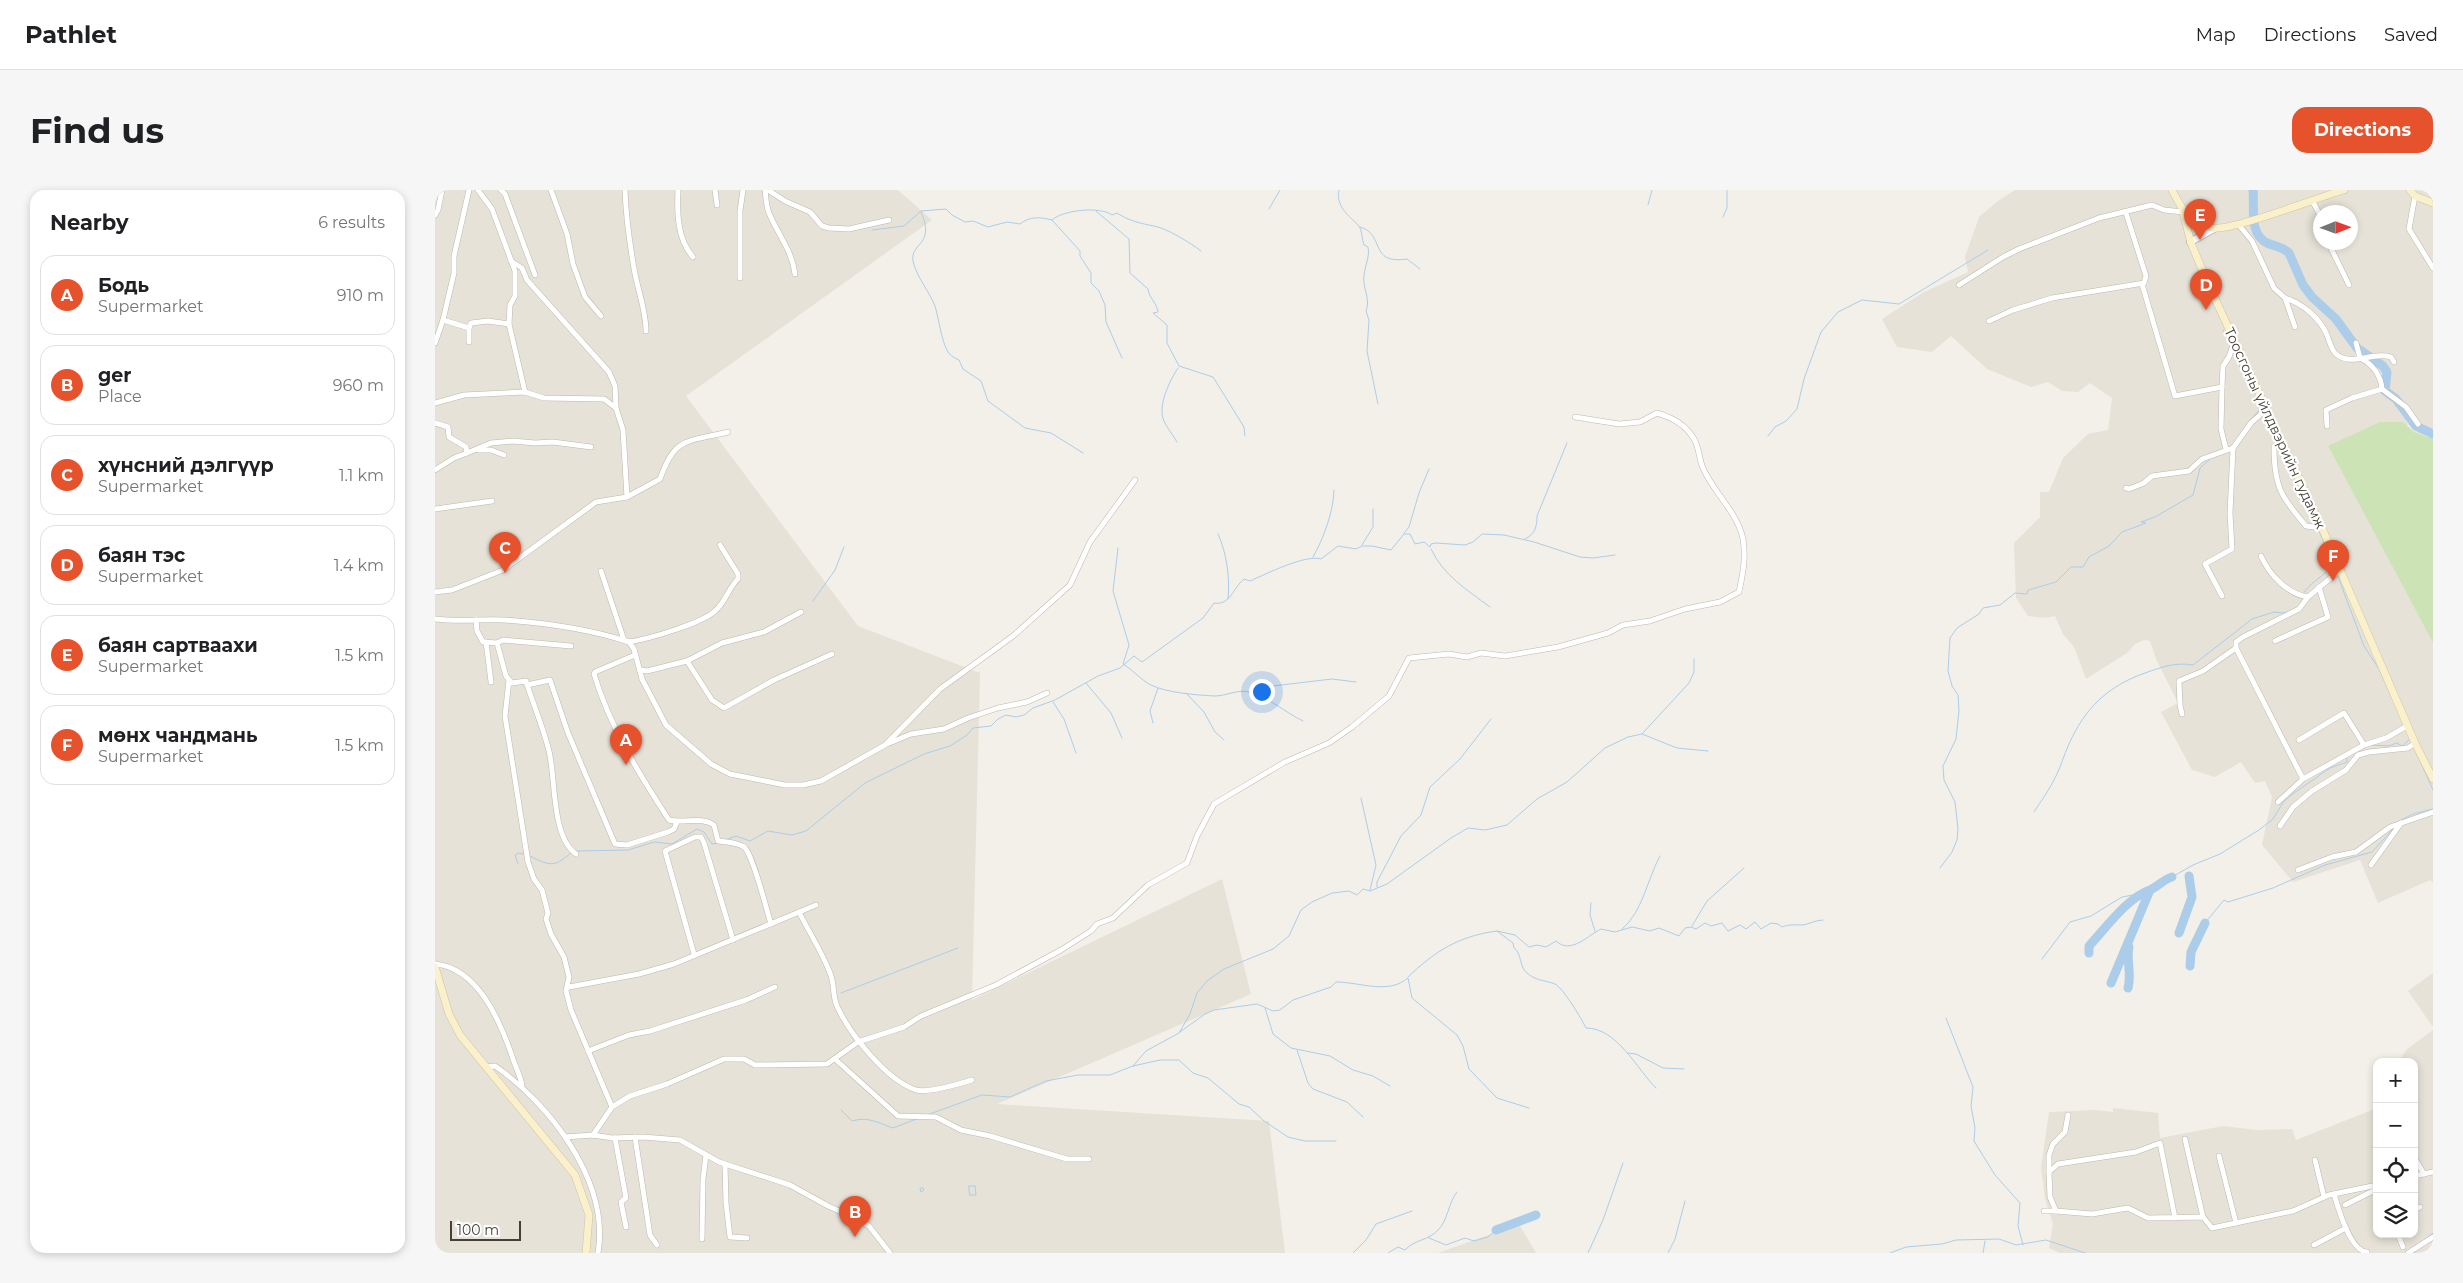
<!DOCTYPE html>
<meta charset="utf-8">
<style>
body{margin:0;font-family:Montserrat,sans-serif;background:#f6f6f6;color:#202124}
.controls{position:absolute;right:15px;bottom:15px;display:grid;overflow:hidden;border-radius:10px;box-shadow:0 2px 8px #0003}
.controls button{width:45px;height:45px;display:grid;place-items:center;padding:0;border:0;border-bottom:1px solid #e0e0e0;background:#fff;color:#202124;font:25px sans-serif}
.compass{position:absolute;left:1878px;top:15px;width:45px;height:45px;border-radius:50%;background:#fff;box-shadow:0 2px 8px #0003;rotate:89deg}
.scale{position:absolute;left:15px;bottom:12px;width:71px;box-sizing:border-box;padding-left:5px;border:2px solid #464138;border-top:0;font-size:14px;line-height:18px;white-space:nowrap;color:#464138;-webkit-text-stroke:4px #fff;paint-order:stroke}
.you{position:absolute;left:826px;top:501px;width:18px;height:18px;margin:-12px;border:4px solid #fff;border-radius:50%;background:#1a73e8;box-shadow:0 0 0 8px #1a73e833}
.badge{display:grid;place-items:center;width:32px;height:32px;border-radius:50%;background:#e6522c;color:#fff;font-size:16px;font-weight:700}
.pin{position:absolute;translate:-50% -41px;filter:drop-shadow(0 1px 2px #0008)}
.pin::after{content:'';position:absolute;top:26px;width:18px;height:15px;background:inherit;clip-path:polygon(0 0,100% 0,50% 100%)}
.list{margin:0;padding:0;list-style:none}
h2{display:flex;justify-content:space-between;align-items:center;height:65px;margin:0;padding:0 20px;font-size:21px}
h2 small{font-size:16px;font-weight:400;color:#757577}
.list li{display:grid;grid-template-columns:32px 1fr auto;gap:15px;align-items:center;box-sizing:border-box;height:80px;margin:0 10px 10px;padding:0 10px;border:1px solid #e0e0e0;border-radius:15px}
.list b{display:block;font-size:19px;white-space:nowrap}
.list p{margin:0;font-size:16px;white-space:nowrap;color:#757577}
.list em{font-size:16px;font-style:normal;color:#757577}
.icon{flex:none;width:28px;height:28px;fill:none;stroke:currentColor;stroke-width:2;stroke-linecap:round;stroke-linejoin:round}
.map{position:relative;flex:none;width:1998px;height:1063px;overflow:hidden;border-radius:15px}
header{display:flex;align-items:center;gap:30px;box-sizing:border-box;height:70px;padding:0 25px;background:#fff;border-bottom:1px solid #e0e0e0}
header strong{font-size:24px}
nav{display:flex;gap:28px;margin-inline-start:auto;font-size:18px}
.intro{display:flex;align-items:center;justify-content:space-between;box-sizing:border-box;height:120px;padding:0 30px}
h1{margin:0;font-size:35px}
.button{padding:12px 22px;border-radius:15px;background:#e6522c;color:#fff;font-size:18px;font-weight:700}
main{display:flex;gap:30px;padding:0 30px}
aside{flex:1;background:#fff;border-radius:15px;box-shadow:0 2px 8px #0003}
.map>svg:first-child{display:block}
</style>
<header>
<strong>Pathlet</strong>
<nav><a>Map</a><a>Directions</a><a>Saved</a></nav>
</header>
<div class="intro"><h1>Find us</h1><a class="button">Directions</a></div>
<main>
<aside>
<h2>Nearby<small>6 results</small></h2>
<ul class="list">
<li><span class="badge">A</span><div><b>Бодь</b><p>Supermarket</p></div><em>910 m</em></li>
<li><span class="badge">B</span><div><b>ger</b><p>Place</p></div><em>960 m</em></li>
<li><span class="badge">C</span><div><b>хүнсний дэлгүүр</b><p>Supermarket</p></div><em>1.1 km</em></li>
<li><span class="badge">D</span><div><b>баян тэс</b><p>Supermarket</p></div><em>1.4 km</em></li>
<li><span class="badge">E</span><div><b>баян сартваахи</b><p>Supermarket</p></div><em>1.5 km</em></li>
<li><span class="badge">F</span><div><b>мөнх чандмань</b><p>Supermarket</p></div><em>1.5 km</em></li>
</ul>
</aside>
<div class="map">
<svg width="1998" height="1063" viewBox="0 0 1998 1063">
<rect width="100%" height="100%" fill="#f3f0e9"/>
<g fill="#e6e2d7" fill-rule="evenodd">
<polygon points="0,0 463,0 497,30 251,206 423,436 545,483 537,810 787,689 816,804 562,914 834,931 850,1063 0,1063"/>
<path d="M1580 0H1998V242L1993 247 1979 242 1974 235 1893 256 1998 453V693L1995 690 1943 713 1925 670 1858 692 1827 655 1837 607 1830 591 1820 593 1806 572 1780 587 1757 580 1726 522 1743 513 1721 469 1715 451 1709 450 1700 454 1692 463 1651 489 1639 457 1628 444 1620 426 1611 428 1593 426 1581 408 1579 353 1605 327V302H1614L1628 268 1653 244 1673 240 1677 208 1655 193 1643 202 1627 201 1613 192 1596 197 1552 179 1516 146 1497 162 1462 157 1447 129 1489 102 1533 82 1530 67 1544 27 1563 11ZM1886 22H1916V52H1886Z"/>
<polygon points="1998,783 1998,837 1973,801"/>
<polygon points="1998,840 1998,1063 1625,1063 1614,1058 1618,1034 1610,1009 1606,978 1614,922 1660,920 1678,922 1678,918 1723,923 1725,948 1788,936 1822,940 1857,939 1861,950 1942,918 1942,1044 1979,1044 1979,872 1964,872 1971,860"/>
<polygon points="1084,1034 1101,1063 1003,1063"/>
</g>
<polygon fill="#cce3b5" points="1945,232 1968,232 1979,242 1993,247 1998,242 1998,453 1893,256"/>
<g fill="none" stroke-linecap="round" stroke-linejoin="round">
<g stroke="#abcdea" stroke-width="1">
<path d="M904 0C900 16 914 26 924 36 927 40 927 50 929 55L933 57C935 66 930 76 929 85 927 97 936 109 931 121L934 130 932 161 943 214"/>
<polyline points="1213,15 1217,0"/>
<polyline points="834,19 845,0"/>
<path d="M661 21 694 49 695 83 713 99C714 108 722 113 723 122L718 123 732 135V153L744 176 778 187 809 237 810 246"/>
<path d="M486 22C501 56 475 52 478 71 481 86 494 101 500 116 504 129 506 149 512 160 515 166 518 167 524 170L528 179 546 191 553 211 590 238 616 243 648 263"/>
<polyline points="1288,27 1292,18 1292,0"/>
<polyline points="617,30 645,61 645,66 656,83 656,93 664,101 670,115 671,132 687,168"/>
<path d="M925 37C951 44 933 75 972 69L985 79"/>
<path d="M437 40 469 36 486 21 511 19 517 25 530 32 538 31 553 37 572 32 585 34C595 26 605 27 617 30 628 20 665 16 677 25L682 23C692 30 707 34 719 36 731 38 756 53 766 61"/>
<polyline points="1788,140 1795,155"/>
<polyline points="1798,161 1810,188 1822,206"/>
<polyline points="1808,240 1824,220 1824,210"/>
<polyline points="1333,246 1340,237 1351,231 1362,219 1369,189 1386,142 1403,122 1427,110 1464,114 1553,60"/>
<path d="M742 252C738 245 732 238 729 231 722 216 735 190 743 178"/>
<polyline points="1857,281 1881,335"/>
<polyline points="1884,341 1901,380"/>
<polyline points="969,343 974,337 984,303 994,279"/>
<path d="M783 344C792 364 795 388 793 409"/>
<path d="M1090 349C1100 344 1102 337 1102 326L1132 253"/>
<polyline points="927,355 938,337 938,319"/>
<path d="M683 358 678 401 694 455 688 474C698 480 706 490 716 495 732 503 762 505 780 506 791 506 803 499 814 502 834 507 849 522 868 531"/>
<path d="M996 359C1008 385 1032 400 1055 417"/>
<path d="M878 367C888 350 899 320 899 300"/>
<polyline points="1902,384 1929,456 1944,479 1957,508"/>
<path d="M1868 404C1873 394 1890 385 1899 375"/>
<polyline points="378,411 400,380 409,357"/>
<polyline points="651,493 676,523 687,548"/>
<polyline points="814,502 829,497 897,489 921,492"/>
<polyline points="751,503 769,522 780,542 789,550"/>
<polyline points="618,512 629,529 641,563"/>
<polyline points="718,533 715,521 723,498"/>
<polyline points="1207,544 1242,558 1273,561"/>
<polyline points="1937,555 1953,556 1962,553 1967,556 1974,550"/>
<polyline points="1982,564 1998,600"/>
<polyline points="926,608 941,675 935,700"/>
<path d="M1599 622C1606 611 1615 599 1621 586 1626 576 1629 565 1634 554 1650 518 1673 496 1710 483 1727 477 1740 472 1758 475L1817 429 1839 422 1849 423 1855 421"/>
<polyline points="1964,631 1978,624 1998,619"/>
<path d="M290 650 301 646 315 651 333 641 357 645 371 641 430 593 489 564 515 556 532 545 538 538 556 536 563 529 571 525 581 527 589 525 598 518 620 510 663 486 685 478 699 466 707 472 768 428 779 413C795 416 798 398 809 389L815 391C831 384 871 364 886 369L903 356 921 359 927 356H937L956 360 969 344H975L980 354 989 352 995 357 996 354 1001 353 1030 355 1038 352 1047 344 1069 345 1099 352 1145 367 1158 368 1180 365"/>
<polyline points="141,661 193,660 219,652 237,654 262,639 269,642 277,654 284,653"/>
<path d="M95 666C115 676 119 678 137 662"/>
<polyline points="83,674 80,665 83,663 89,664"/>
<polyline points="1505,678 1517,662 1522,650 1523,639 1520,612 1509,590 1508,576 1521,549 1524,520 1523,505 1517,496 1513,481 1515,448 1522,438 1544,424 1548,418 1565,415 1580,403 1592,404 1593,400 1621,392 1636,377 1648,377 1654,367 1674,356 1687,342 1711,333 1706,332 1720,327 1758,305 1765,278 1774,270"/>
<polyline points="1737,687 1758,675 1785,664 1824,640 1838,629 1849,611 1859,603 1895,578 1912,572 1912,567"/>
<polyline points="942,697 942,692 966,646 986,625 995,597 1025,569 1056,529"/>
<polyline points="1156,713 1155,725 1160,741"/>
<polyline points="1770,733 1789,710 1793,712 1838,698 1890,675 1937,662 1959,638"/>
<polyline points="1257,736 1272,711 1309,678"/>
<path d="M1187 739C1208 721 1212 690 1225 666"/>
<path d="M1062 741 1080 745 1094 757 1102 755 1111 757 1121 751C1136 765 1153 745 1166 739L1180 742 1197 737 1215 741 1224 738 1244 746 1250 738 1256 737 1261 739 1270 733 1276 736 1287 733 1293 741 1305 735 1311 739 1320 732 1326 739 1336 733 1343 734 1347 737C1355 734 1360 735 1368 735 1374 734 1381 730 1388 730"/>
<polyline points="1607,769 1635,732 1656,726 1687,707 1709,703"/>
<path d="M973 787C1000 761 1024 746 1062 741L1078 753 1079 758C1087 764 1084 775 1091 782 1100 791 1110 790 1120 794 1129 799 1146 828 1151 838 1182 838 1201 878 1221 898"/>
<polyline points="406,803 523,758"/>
<polyline points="830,818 838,844 856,858 895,866 918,880 938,886 955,896"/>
<polyline points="1511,828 1538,897 1536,916 1540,938 1539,951 1560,985 1585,1013 1583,1036 1588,1055"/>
<path d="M745 842 770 824 779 820 822 814 838 821 845 820 858 810 896 797 901 792C925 792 953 805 973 788L977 808 1022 845 1028 856 1034 879 1062 908 1094 918"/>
<polyline points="862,860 873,893 878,899 912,912 928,927"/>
<polyline points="1193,863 1201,864 1228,878 1249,879"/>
<polyline points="698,876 725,870 744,870 758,883 773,888 804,914 814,917 829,931 853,947 870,951 901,951"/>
<path d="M406 920 417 931C433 926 443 933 458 938L484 928"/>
<polyline points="492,925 547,905 575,907 611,891 643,885 675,885 698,876 711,861 744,843 755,824 762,803 772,791 789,779 838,759 854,746 866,720 877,712 897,703 914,701 922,705 928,699 935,701 952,694 1016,648 1033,638 1050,640 1072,635 1102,609 1132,592 1170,558 1193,547 1207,544 1254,493 1259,482 1259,469"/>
<polygon points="534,996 540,996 541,1005 535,1005"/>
<polygon points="488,998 489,1000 486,1002 485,999"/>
<polyline points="994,1048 1011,1055 1030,1048 1039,1051 1053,1047 1061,1040"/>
<polyline points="1991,1049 1998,1043"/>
<polyline points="918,1063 931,1050 941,1034 977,1021"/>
<path d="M953 1063 963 1057 970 1060C980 1049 993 1051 1003 1040 1013 1031 1013 1013 1022 1002"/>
<polyline points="1153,1063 1168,1030 1188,973"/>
<polyline points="1233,1063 1240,1049 1250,1011"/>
<polyline points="1455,1063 1471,1057 1507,1054 1521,1050 1564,1049 1581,1055 1611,1050 1650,1063"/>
<polyline points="1548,1063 1550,1051"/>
<polyline points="1979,1063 1986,1057"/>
</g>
<g stroke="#abcdea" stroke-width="9">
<path d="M1818 0C1820 17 1813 43 1832 53 1839 56 1848 57 1854 63L1868 95 1877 107 1901 129 1922 158 1948 176 1952 182 1950 201 1961 209 1981 236 1998 244"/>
<polyline points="1744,743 1757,707 1754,686"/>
<path d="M1654 763V756C1670 739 1693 707 1715 700"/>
<polyline points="1755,776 1756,762 1770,733"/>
<path d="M1676 793 1715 700C1724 696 1729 689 1737 687"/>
<path d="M1693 798C1697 784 1691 771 1694 757"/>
<polyline points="1061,1040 1101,1025"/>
</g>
<g stroke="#bdb8ac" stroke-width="6">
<g id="minor">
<polyline points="43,0 57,19 80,81 80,106 75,115 74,134 90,202"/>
<polyline points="66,0 70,4 100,85"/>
<polyline points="116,0 132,44 138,74 150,107 166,126"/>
<path d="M190 0C191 28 195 56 200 84 204 104 211 121 211 141"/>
<path d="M243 0C242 22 242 49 258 67"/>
<polyline points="280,0 282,15"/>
<path d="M330 0C331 7 331 16 334 23 343 45 357 60 360 84"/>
<polyline points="333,0 350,11 375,22 387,36 394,38 414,39 454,30"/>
<polyline points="1980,6 1974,39 1998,78"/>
<polyline points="1877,10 1886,27"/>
<polyline points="0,25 3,20 7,0"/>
<polyline points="1803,34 1817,51 1839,98 1850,108 1860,137"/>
<polyline points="1893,52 1914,95"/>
<polyline points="76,71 87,78 92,90 174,182 180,196 181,218 188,240 192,307"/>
<polyline points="305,88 305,21 308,0"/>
<polyline points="1707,94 1740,206 1787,197 1788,176 1794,167 1799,152"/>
<polyline points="1524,95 1568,67 1584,59 1664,28 1717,15 1729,20 1748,22"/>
<path d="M1850 108C1867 113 1885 128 1892 145 1894 151 1896 158 1900 163 1915 178 1938 161 1956 167L1959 172"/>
<polyline points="8,130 34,138 36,133 53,131 74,134"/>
<polyline points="1554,131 1578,120 1617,108 1709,93 1711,86 1691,23"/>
<polyline points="34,152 34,138"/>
<polyline points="0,153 8,130 19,83 19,66 34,0"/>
<path d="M1921 153 1925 168C1938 174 1946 186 1947 199L1971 217 1983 234"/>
<polyline points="1787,197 1786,239 1791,259"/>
<polyline points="0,213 29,205 90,202 109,208 169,209 181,218"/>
<polyline points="0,233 13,237 14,247 31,257 32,263 19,268 0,280"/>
<polyline points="1892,236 1891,220 1917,208 1947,199"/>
<path d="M1847 250 1839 257C1839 296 1846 307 1871 336L1887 338"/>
<polyline points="43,260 56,260 69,265"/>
<polyline points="32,263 56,253 78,251 100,253 118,252 156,257"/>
<polyline points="1691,298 1694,299 1709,293 1717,286 1754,281 1767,269 1798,258 1816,233 1826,224 1829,213"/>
<polyline points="0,319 57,311"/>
<path d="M1826 366C1834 384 1852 404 1873 407"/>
<polyline points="166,381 189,450"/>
<path d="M0 402 17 400 68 380 161 312 192 307 225 289C240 246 252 252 293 242"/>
<polyline points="1787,406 1770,374 1797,359 1795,323 1798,258"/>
<path d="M0 429C23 432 46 429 69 430 112 433 154 439 194 452L199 459 207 489 231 535 276 574 295 584 350 595H368L386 591 450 555 505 499 578 446 635 395 655 352 700 290"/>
<path d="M41 430 42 441 48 452 62 453 71 486 77 493 91 491C98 514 108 537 114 561 121 589 116 646 141 664"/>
<polyline points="1840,451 1893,427 1884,397"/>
<polyline points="51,452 56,492"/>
<path d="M194 452C213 449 269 433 281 420 291 411 294 397 303 389V384L285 355"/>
<polyline points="62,453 68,450 136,456"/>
<path d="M200 465 160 482 159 484C175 537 204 584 234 630 249 634 266 626 279 635L283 651C290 652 304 652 310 658 319 668 331 718 336 734"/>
<polyline points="252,471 287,453 329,442 366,422"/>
<polyline points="205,480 212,481 252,471 277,510 289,518 339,490 397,464"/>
<polyline points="74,490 70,526 93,672 99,689 107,700 113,723 111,729 116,744 129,767 134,787 131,801 136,820 177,917 158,945"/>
<polyline points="92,495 115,490 133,543 180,654 192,655 233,642 239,639 242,632"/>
<polyline points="1747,524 1745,515 1744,491 1768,481 1801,458"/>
<polyline points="1864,550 1909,523 1929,555"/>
<polyline points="452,554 476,544 509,539 533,528 563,518 592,512 612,503"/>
<polyline points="1868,589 1929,555 1951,548 1972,536"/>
<polyline points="1843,612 1868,589 1801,458 1801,452 1808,447 1864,419 1873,407 1905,380"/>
<polyline points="1845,636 1858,617 1877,601 1911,580 1923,565 1934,562 1973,558 1980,553"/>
<polyline points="1936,675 1966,633"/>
<polyline points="1863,680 1897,667 1921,662 1955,637 1998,622"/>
<path d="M364 722C374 742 387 762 395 783 400 794 397 805 402 816 414 843 451 890 481 900 492 903 524 894 537 890"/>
<polyline points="259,764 230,661 260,647 266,647 269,653 298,750"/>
<path d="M0 774C43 778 65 831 77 866 80 876 85 885 87 895"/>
<polyline points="134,797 204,784 239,774 381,715"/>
<polyline points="153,861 194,845 215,841 311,810 340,797"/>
<polyline points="400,869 463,926 501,927 526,940 555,946 632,969 654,969"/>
<path d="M51 877 60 876C115 914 175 992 163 1063"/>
<path d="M177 917 195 906 232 894 289 869H309L320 875 392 874 423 852 469 837 486 826 561 795 626 760 656 741 662 734 678 728 713 695 752 673 762 646 779 614 850 572 894 553 917 537 954 506 974 468 1014 464 1032 467 1046 463 1070 466 1123 457 1173 443 1188 435 1215 431 1250 419 1285 412 1304 402C1308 383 1311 368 1308 349 1303 323 1278 302 1268 278 1264 269 1264 257 1259 249 1251 235 1236 227 1222 223L1205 232 1184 234 1140 227"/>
<polyline points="130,947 158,945 177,948 208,947 245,950 284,972 355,995 393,1016 418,1027 434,1036 455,1063"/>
<polyline points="200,947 215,1045 222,1055"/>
<polyline points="180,948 191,1008 186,1012 191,1037"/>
<polyline points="1750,949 1768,1027"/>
<polyline points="1784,966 1801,1033"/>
<polyline points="1979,967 1989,984"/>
<polyline points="1880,970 1889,1007"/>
<polyline points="290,974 291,1013 295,1047 312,1048"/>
<polyline points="1614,982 1614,965 1618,954 1630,942 1633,925"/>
<polyline points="1979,986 1998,982"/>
<path d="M1899 1004C1903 1018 1916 1062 1932 1062"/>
<polyline points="1910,1015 1942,999"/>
<polyline points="1979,1020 1985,1017"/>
<polyline points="1609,1021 1621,1021"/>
<polyline points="1740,1028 1725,953 1701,962 1623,974 1614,982 1615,1007 1621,1021 1657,1024 1693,1018 1713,1028 1768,1027 1777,1038 1858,1021 1894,1005 1942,995"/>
<polyline points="1963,1044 1968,1057"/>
<polyline points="267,1049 268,989 271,965"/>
<polyline points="1879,1055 1911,1038"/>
<polyline points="1973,1063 1998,1047"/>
</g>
</g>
<g stroke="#bdb8ac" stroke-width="8">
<polyline id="tertiary" points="1755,52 1779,39"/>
</g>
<g stroke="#cec49c" stroke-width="8">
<g id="secondary">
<path d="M1737 0C1746 18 1755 34 1777 38 1795 42 1884 7 1909 0"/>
<polyline points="1975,0 1980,6 1998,13"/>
<polyline points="1748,22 1756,53 1774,96 1887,338 1980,553 1998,589"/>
<polyline points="0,777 14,824 25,845 140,985 154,1025 151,1063"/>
</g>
</g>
<use href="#minor" stroke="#fff" stroke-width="5"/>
<use href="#tertiary" stroke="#fff" stroke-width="6"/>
<use href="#secondary" stroke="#faf1cc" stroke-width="7"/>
</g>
<g text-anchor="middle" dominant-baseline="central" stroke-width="4.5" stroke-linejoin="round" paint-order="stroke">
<g font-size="14" fill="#464138" stroke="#fff">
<text transform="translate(1840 238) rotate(65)">Тоосгоны үйлдвэрийн гудамж</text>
</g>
</g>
</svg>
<div class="controls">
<button>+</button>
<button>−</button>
<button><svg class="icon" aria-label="locate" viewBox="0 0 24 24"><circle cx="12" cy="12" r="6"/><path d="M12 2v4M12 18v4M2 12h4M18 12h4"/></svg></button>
<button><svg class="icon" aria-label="layers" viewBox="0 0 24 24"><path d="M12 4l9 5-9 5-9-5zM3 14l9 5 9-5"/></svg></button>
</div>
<svg class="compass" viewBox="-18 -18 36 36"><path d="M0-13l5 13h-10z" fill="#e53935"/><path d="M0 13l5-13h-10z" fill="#757577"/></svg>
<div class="scale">100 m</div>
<div class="you"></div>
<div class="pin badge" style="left:191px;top:575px">A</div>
<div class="pin badge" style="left:420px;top:1047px">B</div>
<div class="pin badge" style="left:70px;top:383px">C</div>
<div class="pin badge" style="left:1771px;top:120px">D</div>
<div class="pin badge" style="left:1765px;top:50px">E</div>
<div class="pin badge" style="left:1898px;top:391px">F</div>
</div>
</main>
